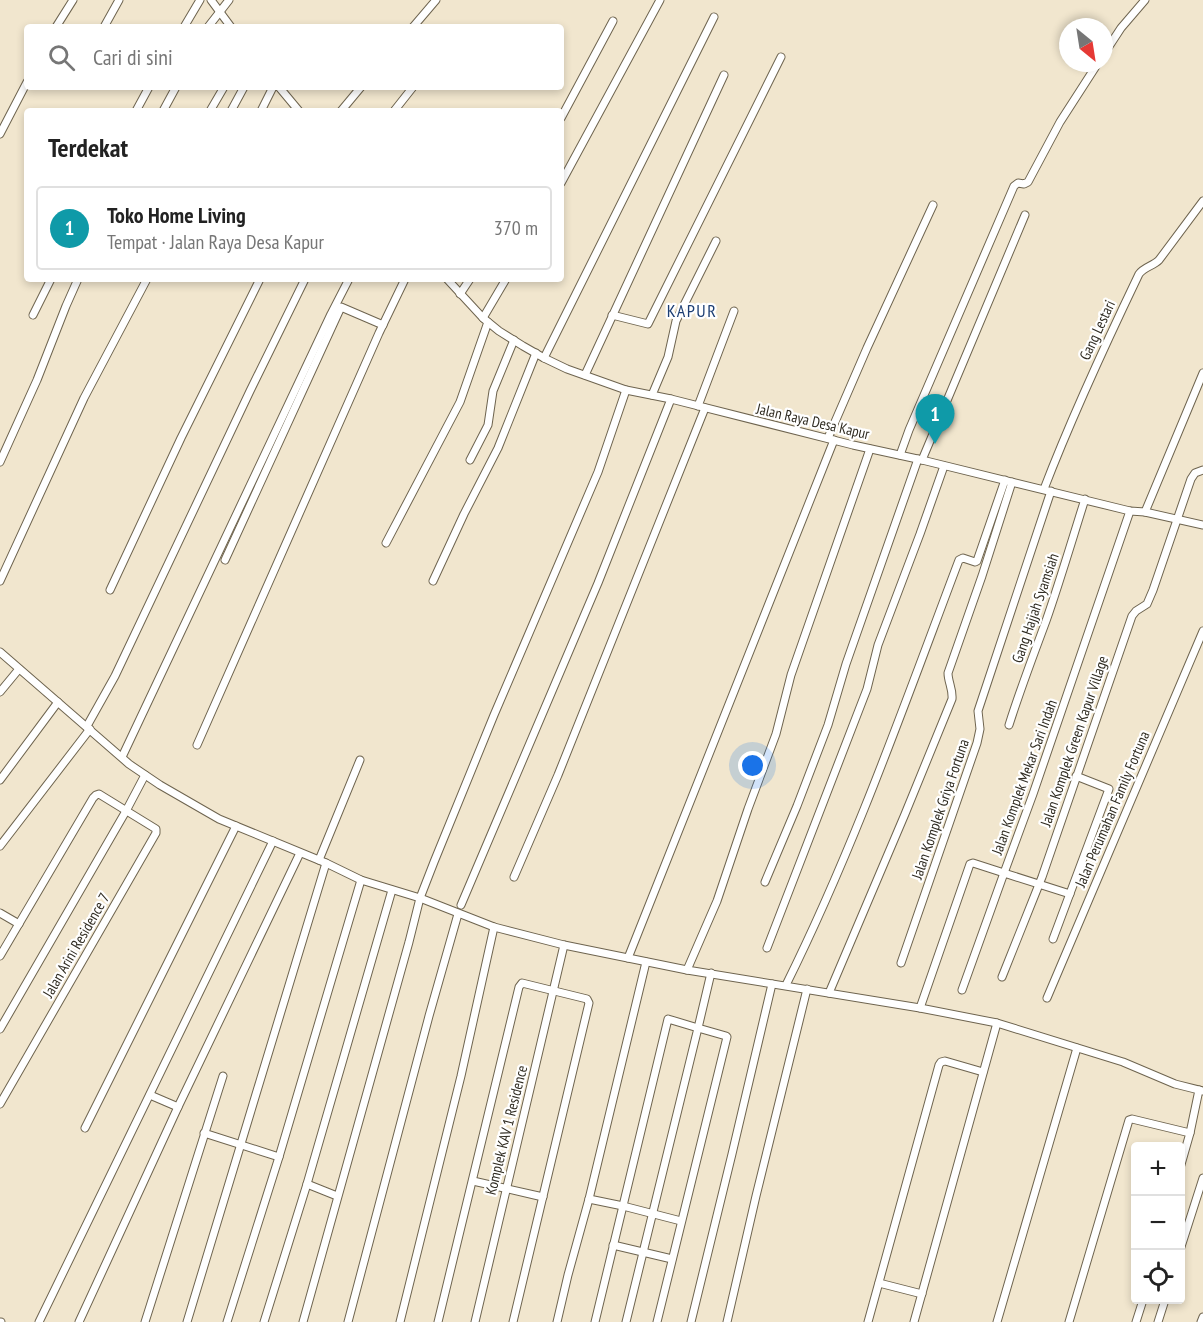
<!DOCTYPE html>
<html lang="id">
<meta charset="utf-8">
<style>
body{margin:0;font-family:"PT Sans Narrow",sans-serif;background:#f6f6f6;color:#222}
.controls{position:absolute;right:18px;bottom:18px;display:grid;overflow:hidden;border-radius:6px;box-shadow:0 3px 9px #0003}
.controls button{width:54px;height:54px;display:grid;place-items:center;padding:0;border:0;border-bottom:2px solid #e0e0e0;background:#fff;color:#222;font:30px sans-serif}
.compass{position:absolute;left:1059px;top:18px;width:54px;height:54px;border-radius:50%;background:#fff;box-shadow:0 3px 9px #0003;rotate:150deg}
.you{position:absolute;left:753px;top:766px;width:21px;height:21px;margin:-15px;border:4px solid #fff;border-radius:50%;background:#1a73e8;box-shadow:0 0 0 9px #1a73e833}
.badge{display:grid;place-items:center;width:39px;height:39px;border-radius:50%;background:#2563eb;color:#fff;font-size:20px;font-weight:700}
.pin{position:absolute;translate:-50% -50px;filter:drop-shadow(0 2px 3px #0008)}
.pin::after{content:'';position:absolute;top:32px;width:21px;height:18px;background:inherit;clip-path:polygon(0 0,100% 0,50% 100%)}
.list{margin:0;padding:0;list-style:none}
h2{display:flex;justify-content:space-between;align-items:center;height:78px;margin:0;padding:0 24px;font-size:26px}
h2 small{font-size:20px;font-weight:400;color:#767676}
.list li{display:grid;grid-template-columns:39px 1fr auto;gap:18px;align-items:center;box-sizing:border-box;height:84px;margin:0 12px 12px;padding:0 12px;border:2px solid #e0e0e0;border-radius:6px}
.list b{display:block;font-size:22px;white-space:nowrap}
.list p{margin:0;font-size:20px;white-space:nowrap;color:#767676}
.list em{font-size:20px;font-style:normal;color:#767676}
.icon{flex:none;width:33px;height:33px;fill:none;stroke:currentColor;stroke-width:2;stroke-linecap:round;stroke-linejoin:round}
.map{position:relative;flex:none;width:1203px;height:1322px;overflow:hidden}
.search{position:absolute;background:#fff;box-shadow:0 3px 9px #0003;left:24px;top:24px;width:540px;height:66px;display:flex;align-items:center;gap:15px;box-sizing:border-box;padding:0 21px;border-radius:6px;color:#767676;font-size:22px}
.panel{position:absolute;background:#fff;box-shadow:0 3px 9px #0003;left:24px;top:108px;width:540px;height:174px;border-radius:6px}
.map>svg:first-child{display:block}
</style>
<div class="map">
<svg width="1203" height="1322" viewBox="0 0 1203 1322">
<rect width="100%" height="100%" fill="#f1e6ce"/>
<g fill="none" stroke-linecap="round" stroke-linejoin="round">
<g stroke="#6e644f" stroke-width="9">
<g id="street">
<polyline points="211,0 231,27"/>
<polyline points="56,27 73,0"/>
<polyline points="104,27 119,0"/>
<polyline points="184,27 200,0"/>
<polyline points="208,27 229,0"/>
<polyline points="413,27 436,0"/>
<polyline points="1104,54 1121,28 1145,0"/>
<polyline points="279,87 299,111"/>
<polyline points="136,111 149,87"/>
<polyline points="163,111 176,87"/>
<polyline points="210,111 224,87"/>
<polyline points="231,111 244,87"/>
<polyline points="261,111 273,87"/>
<polyline points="341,111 361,87"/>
<polyline points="394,111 413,87"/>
<polyline points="561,118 613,21"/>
<polyline points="0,134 27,82"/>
<polyline points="561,183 660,0"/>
<polyline points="447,279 483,318 499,331 523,346 544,358 567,369 626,390 671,399 853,445 922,460 1130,511 1145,512 1203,525"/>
<polyline points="460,294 470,279"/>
<polyline points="33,315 51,279"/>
<polyline points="612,315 648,324 781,57"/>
<polyline points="483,318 506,279"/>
<polyline points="544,358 714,17"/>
<polyline points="585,375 724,75"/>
<polyline points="652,395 668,357 676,321 716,241"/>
<polyline points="698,406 734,311"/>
<polyline points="828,438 867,348 933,205"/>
<polyline points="900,455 909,430 1014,186 1018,183 1024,184 1028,182 1060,122 1098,63"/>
<polyline points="470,460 488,425 493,391 514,340"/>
<polyline points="922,460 1025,215"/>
<polyline points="0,462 37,380 66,306 78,279"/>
<path d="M1044 489C1072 416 1105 345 1139 274 1144 267 1153 266 1159 260L1203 201"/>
<polyline points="1145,512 1203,373"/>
<polyline points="386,543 460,402 488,322"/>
<polyline points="225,560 341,307 383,325"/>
<polyline points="0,581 84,398 147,279"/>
<polyline points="433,581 464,514 498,448 536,353"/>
<polyline points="110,590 181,438 260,279"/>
<polyline points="0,652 129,764 160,785 219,819 326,863 361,880 420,898 494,927 564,945 687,970 920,1008 997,1023 1123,1062 1175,1084 1203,1091"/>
<polyline points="0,692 19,669"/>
<path d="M1009 725C1020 690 1033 656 1046 621 1060 581 1072 540 1085 499"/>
<polyline points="87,726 115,676 250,391 305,279"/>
<polyline points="197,745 379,333 405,279"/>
<polyline points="122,757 331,314 349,279"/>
<polyline points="0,780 58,702"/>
<polyline points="0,846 90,729"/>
<polyline points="319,860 360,760"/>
<polyline points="514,877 558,775 705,408"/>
<polyline points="765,882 797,806 828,725 846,664 918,459"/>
<polyline points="461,905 598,583 671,399"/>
<polyline points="0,913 19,924"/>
<polyline points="1053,939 1109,789 1076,776"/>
<polyline points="767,948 867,689 878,645 920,534 944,466"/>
<polyline points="0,956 93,798 96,795 99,794 156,829 156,833 0,1104"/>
<polyline points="628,958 834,440"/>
<polyline points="901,963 977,743 980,729 978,711 1051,491"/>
<polyline points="687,970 717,901 748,809 776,734 791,675 870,449"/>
<polyline points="1002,977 1042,877 1132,616 1136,611 1147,604 1153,590 1191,479 1195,473 1203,470"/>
<path d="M786 985C854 848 905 703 959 560L963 558 975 562 977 561 1005 480"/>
<polyline points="962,990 1004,873 1070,894"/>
<path d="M829 993 905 814 952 699C953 689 948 682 948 673L982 576 1012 482"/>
<polyline points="1047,998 1203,631"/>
<polyline points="920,1008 970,864 973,863 1004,873 1033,794 1130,511"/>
<polyline points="0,1029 126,811 145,775"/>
<polyline points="150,1095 178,1107"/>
<polyline points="85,1128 236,826"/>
<polyline points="204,1133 279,1157"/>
<polyline points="1180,1168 1190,1133 1199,1090"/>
<polyline points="473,1181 543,1197"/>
<polyline points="307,1184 337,1196"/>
<polyline points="589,1199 623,1206 681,1221"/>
<polyline points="613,1245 672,1259"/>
<polyline points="1180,1250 1203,1178"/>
<polyline points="879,1283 922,1294"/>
<polyline points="0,1322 1,1322"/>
<polyline points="39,1322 273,841"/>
<polyline points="79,1322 178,1107 300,853"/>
<polyline points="145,1322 223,1076"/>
<polyline points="187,1322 326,863"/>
<polyline points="227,1322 279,1157 361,880"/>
<polyline points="264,1322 307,1184 392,890"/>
<polyline points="303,1322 409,942 420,898 434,862 494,715 598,472 626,390"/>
<polyline points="348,1322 429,1016 458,914"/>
<polyline points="400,1322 461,1076 494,927"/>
<polyline points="438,1322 519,987 522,983 587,999 589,1003 513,1322"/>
<polyline points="475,1322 564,945"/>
<polyline points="557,1322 568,1275 589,1199 646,962"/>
<polyline points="595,1322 668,1019 698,1028 626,1322"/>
<polyline points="657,1322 727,1037 726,1036 698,1028 711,973"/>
<polyline points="691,1322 732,1154 772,984"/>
<polyline points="727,1322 756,1196 807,989"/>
<polyline points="868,1322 939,1065 941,1062 945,1061 983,1072"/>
<polyline points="914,1322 997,1023"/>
<polyline points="997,1322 1077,1048"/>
<polyline points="1069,1322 1129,1120 1132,1119 1190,1133"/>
<polyline points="1136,1322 1143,1300"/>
<polyline points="1158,1322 1165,1300"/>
<polyline points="1201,1322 1203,1317"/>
</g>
</g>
<use href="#street" stroke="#fff" stroke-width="7"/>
</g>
<g text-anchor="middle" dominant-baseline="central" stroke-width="4.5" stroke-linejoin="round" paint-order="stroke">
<g font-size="15" fill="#302c22" stroke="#fff">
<text transform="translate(1097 330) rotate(-65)">Gang Lestari</text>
<text transform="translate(813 421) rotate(13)">Jalan Raya Desa Kapur</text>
<text transform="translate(1035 608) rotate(-71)">Gang Hajjah Syamsiah</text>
<text transform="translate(1074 741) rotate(-71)">Jalan Komplek Green Kapur Village</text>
<text transform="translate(1024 777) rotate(-70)">Jalan Komplek Mekar Sari Indah</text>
<text transform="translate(940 809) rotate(-71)">Jalan Komplek Griya Fortuna</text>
<text transform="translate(1112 809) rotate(-67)">Jalan Perumahan Family Fortuna</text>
<text transform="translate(76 945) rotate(-60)">Jalan Arini Residence 7</text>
<text transform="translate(506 1130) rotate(-76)">Komplek KAV 1 Residence</text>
</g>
<g font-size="18" letter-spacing="1.5" fill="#1c3e73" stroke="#fff">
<text x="692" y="310">KAPUR</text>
</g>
</g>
</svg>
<div class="controls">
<button>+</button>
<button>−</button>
<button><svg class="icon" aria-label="locate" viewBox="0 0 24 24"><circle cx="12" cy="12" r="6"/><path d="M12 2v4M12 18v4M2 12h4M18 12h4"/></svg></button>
</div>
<svg class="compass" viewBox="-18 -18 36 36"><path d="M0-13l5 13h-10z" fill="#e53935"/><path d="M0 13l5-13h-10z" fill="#767676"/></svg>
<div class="you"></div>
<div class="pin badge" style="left:935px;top:444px;background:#0f9aa8">1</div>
<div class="search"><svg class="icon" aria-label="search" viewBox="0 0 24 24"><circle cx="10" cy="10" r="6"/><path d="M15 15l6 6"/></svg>Cari di sini</div>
<section class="panel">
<h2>Terdekat<small></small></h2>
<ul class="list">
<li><span class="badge" style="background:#0f9aa8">1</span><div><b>Toko Home Living</b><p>Tempat · Jalan Raya Desa Kapur</p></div><em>370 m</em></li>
</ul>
</section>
</div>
